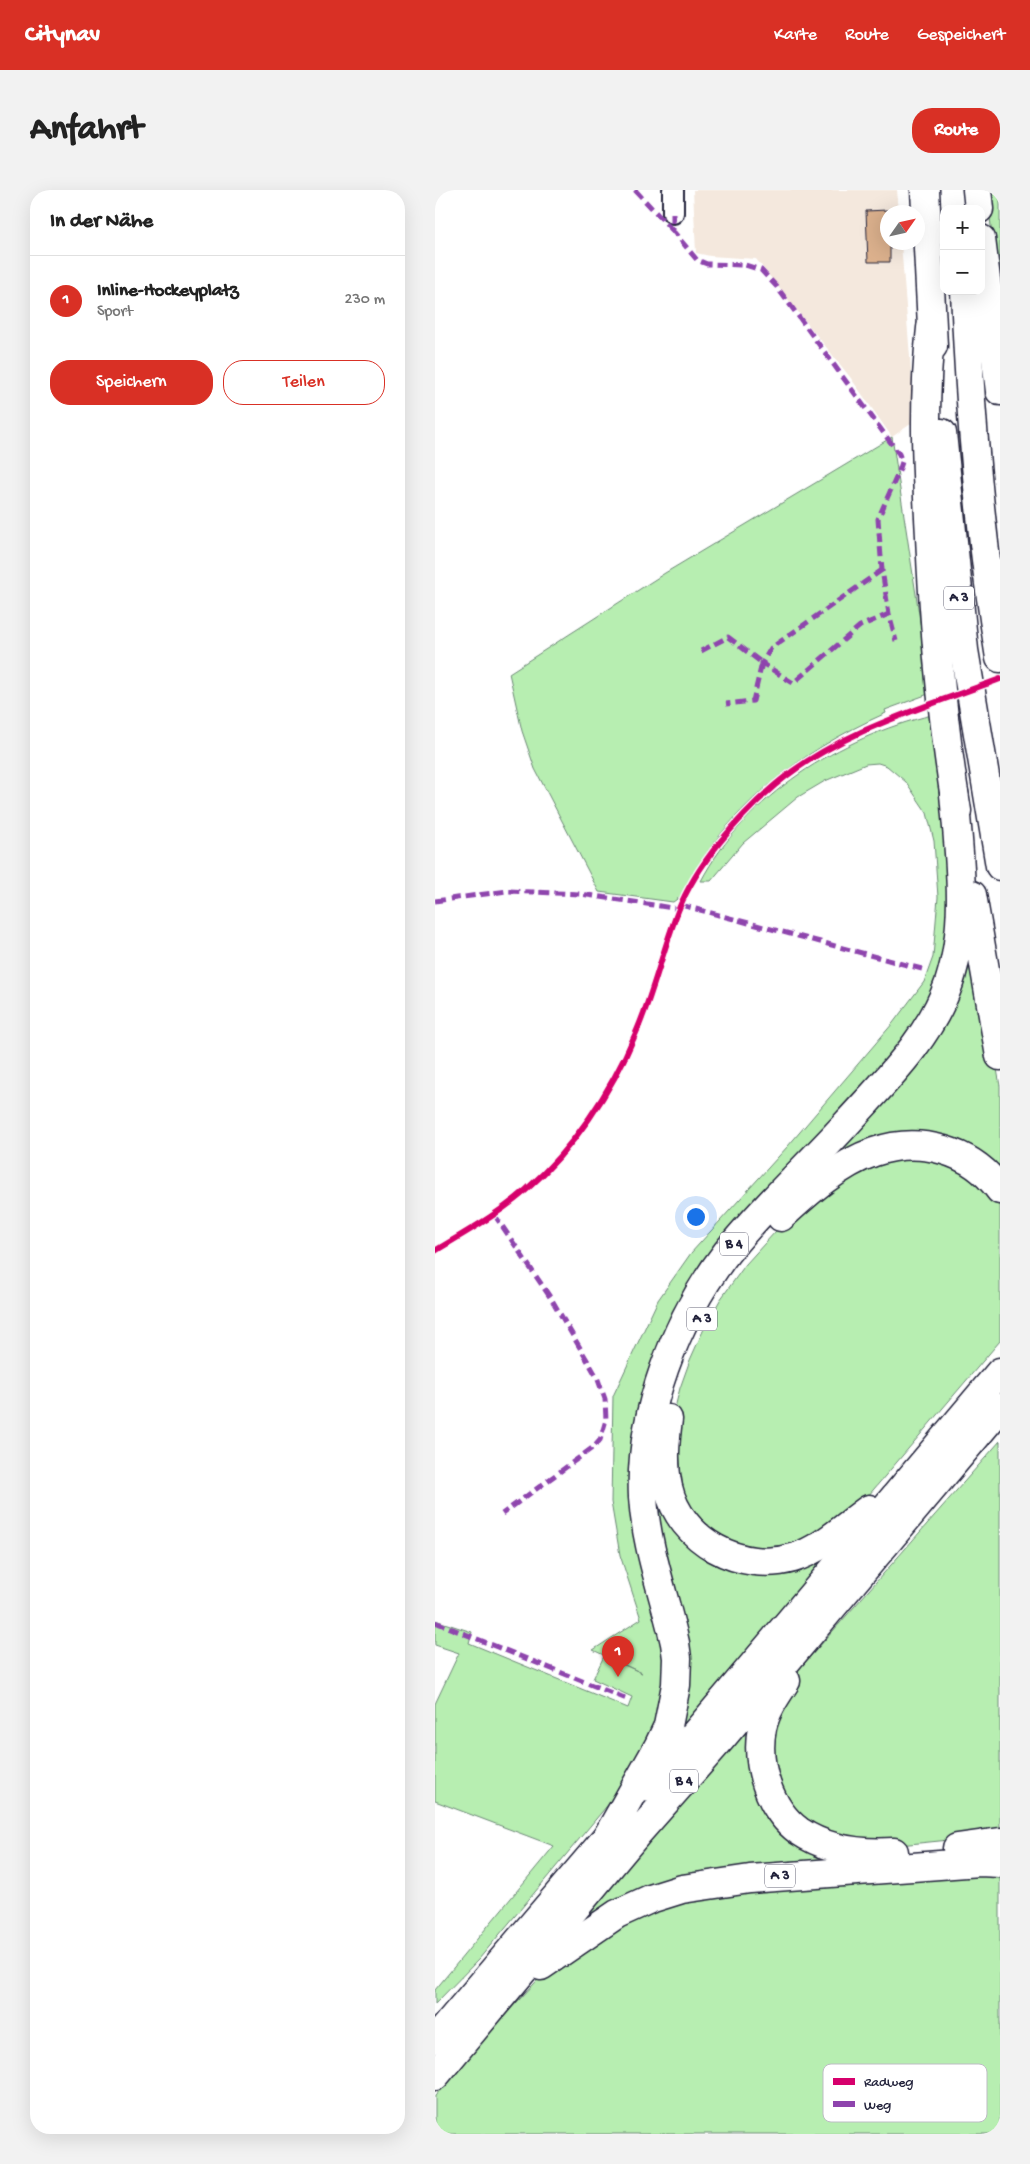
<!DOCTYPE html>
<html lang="de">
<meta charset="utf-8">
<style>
body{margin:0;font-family:"Gochi Hand",sans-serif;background:#f2f2f2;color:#222}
.controls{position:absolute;right:15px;top:15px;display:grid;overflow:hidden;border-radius:10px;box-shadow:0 5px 20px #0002}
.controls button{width:45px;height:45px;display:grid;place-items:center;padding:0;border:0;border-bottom:1px solid #e0e0e0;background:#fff;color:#222;font:25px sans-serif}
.compass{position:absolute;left:445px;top:15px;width:45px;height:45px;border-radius:50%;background:#fff;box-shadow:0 5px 20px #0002;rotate:56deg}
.you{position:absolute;left:260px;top:1026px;width:18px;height:18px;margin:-12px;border:4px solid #fff;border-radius:50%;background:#1a73e8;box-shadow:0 0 0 8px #1a73e833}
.badge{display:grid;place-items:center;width:32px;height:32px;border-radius:50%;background:#d93025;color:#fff;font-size:16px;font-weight:700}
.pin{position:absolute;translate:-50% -41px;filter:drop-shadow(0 1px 2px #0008)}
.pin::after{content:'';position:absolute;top:26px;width:18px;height:15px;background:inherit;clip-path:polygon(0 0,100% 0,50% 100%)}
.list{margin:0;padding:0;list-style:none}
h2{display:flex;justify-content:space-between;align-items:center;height:65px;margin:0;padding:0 20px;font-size:21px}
h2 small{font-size:16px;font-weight:400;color:#767676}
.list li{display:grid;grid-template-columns:32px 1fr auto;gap:15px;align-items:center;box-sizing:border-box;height:90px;padding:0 20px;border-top:1px solid #e0e0e0}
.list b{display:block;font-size:19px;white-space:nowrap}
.list p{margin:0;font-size:16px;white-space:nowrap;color:#767676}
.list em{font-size:16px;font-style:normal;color:#767676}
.actions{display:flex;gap:10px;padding:15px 20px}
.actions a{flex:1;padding:11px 0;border:1px solid #d93025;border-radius:20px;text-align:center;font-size:18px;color:#d93025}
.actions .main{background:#d93025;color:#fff}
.map{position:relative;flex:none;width:565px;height:1944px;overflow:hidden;border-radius:20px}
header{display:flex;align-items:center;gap:30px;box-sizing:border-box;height:70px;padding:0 25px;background:#d93025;color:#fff}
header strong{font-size:24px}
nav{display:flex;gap:28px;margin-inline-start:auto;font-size:18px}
.intro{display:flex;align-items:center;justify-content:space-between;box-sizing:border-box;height:120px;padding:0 30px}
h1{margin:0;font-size:35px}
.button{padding:12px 22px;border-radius:20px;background:#d93025;color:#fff;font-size:18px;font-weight:700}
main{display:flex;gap:30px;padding:0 30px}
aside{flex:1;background:#fff;border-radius:20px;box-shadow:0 5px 20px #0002}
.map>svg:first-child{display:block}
</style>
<header>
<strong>Citynav</strong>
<nav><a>Karte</a><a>Route</a><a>Gespeichert</a></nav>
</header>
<div class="intro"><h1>Anfahrt</h1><a class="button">Route</a></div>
<main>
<aside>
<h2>In der Nähe<small></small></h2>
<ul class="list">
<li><span class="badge">1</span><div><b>Inline-Hockeyplatz</b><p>Sport</p></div><em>230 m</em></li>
</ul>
<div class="actions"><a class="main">Speichern</a><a>Teilen</a></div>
</aside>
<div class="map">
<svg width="565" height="1944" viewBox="0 0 565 1944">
<rect width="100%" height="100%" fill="#fff"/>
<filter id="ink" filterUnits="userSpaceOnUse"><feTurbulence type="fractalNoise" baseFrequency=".02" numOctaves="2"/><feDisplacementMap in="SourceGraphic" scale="10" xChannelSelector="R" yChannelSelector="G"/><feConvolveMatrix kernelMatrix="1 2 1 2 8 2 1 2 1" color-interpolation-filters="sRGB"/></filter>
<g filter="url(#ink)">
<polygon fill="#f4e8dd" points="258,0 462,0 464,22 452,22 452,52 466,53 480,231 457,247 415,187 321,69 275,66 261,63"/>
<g fill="#b7eeb1" stroke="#6c8876">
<polygon points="552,0 565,0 565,119"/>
<path d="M457 247 496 503 450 520 451 523C361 563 290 619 245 707L238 712 164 702 100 579 87 541 74 483 230 383Z"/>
<path d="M497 525 508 593 516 748 482 840 336 1002 212 1213 234 1466 224 1529 186 1599 44 1769 0 1814V1800L119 1656 0 1611V1514L24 1463 0 1455V1430L37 1442 34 1453 193 1518 197 1507 158 1489 169 1466 207 1483 158 1460 206 1429 185 1365 176 1312 178 1206 223 1110 256 1063 353 956 458 833 489 792 498 767 503 707 499 651 492 623 471 592 452 576 443 573 431 574 390 591 363 607 308 653 276 691H266C311 606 405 547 497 525Z"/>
<path d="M535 725 565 896V993C534 956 501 941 453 952 441 955 429 958 418 964 405 972 394 982 381 990 353 1011 325 1034 303 1062 249 1127 187 1260 247 1336 257 1349 270 1360 285 1367 339 1389 382 1366 424 1332L201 1596 227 1553 238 1529 246 1502V1471L242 1441 219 1354 214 1321 213 1294 220 1232 237 1168 261 1121 295 1068 464 884C484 859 504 833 516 803 525 779 527 753 531 727Z"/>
<polygon points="507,964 565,1011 565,1151 433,1306 395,1340 334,1365 266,1341 235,1282 237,1230 245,1198 255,1170 268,1141 285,1110 311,1074 360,1020 422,975"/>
<polygon points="565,1251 565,1645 464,1655 408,1652 358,1624 331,1564 361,1483"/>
<polygon points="345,1488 327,1601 416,1666 297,1685 127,1751"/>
<polygon points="565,1678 565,1944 0,1944 0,1906 68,1827 114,1778 234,1709"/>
</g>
<polygon fill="#dcb18d" stroke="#22223b" points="452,20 452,52 455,52 455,72 433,72 431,21"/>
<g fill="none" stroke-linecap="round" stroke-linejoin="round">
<g stroke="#22223b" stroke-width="24">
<polyline id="minor" points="238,0 238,23"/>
</g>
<g stroke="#22223b" stroke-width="31">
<g id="highway">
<polyline points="490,0 498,156"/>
<polyline points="542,0 544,19"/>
<polyline points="546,49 565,201"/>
<path d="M530 101C535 224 545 347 565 468"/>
<path d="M496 138C488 207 491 276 495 346 499 438 507 530 522 621"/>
<polyline points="507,243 529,460 565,676"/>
<polyline points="537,705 565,866"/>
<path d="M346 1027C373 1002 404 974 439 962 485 946 537 960 565 1000"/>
<path d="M233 1229C230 1252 228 1274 233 1297 245 1351 306 1383 358 1368 387 1359 410 1336 434 1319"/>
<path d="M351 1491C341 1506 331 1520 327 1538 320 1574 334 1619 364 1641 392 1660 427 1664 459 1662"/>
<polyline points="215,1597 565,1182"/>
<path d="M172 1647 223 1557 233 1536 241 1495 242 1468 240 1453C229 1404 211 1357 208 1307 204 1224 241 1128 292 1062 329 1016 373 976 413 932 451 890 495 848 514 793 534 732 524 666 519 603"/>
<polyline points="522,1658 565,1652"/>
<polyline points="106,1776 182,1724 215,1709 247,1699 315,1689 545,1672 565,1673"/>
<polyline points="0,1849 184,1633"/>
<polyline points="0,1886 202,1644 286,1549 565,1218"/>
</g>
</g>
<use href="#minor" stroke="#fff" stroke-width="20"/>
<use href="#highway" stroke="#fff" stroke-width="28"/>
<g stroke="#8e44ad" stroke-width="5" stroke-dasharray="10 5" stroke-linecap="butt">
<polyline points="200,0 238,41"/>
<polyline points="238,23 238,41 262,70 272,74 310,75 326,80 342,97 464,264 467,272 464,281 443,329 447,380 454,424 461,451"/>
<polyline points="447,380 336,458 327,473 358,493 425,436 454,424"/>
<polyline points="266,461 293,447 327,473 318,511 291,514"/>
<polyline points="0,711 72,701 146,704 244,719"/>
<polyline points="246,715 487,779"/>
<polyline points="59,1024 117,1110 162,1187 170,1209 171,1230 165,1250 160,1256 67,1324"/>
<polyline points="0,1432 192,1509"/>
</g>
<g stroke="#fff" stroke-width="9">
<path id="cycleway" d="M0 1061C31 1042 64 1024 91 1000 138 959 176 902 200 845 218 805 227 762 243 721 261 675 303 627 340 595 404 541 488 518 565 489"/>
</g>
<use href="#cycleway" stroke="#d6006c" stroke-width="6"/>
</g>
</g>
<g text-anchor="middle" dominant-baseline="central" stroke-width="4.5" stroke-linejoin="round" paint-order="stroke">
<g fill="#fff" stroke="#646476" stroke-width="1">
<rect x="509" y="396.5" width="30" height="23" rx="4"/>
<rect x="285" y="1042.5" width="28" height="23" rx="4"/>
<rect x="252" y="1117.5" width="30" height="23" rx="4"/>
<rect x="235" y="1579.5" width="28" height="23" rx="4"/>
<rect x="330" y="1674.5" width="30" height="23" rx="4"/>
</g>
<g font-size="14" font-weight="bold" fill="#22223b">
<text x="524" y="408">A 3</text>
<text x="299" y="1054">B 4</text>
<text x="267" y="1129">A 3</text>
<text x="249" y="1591">B 4</text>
<text x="345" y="1686">A 3</text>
</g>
</g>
<rect x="388" y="1874" width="164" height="58" rx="8" fill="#fff" stroke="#bdbdc4" stroke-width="1"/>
<rect x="398" y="1888" width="22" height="7" fill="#d6006c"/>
<rect x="398" y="1911" width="22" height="6" fill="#8e44ad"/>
<g font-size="14" fill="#22223b">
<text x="429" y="1896">Radweg</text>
<text x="429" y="1919">Weg</text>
</g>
</svg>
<div class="controls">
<button>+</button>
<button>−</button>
</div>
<svg class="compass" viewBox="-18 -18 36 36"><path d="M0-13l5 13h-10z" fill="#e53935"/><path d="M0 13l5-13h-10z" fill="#767676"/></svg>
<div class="you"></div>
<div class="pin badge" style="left:183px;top:1487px">1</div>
</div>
</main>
